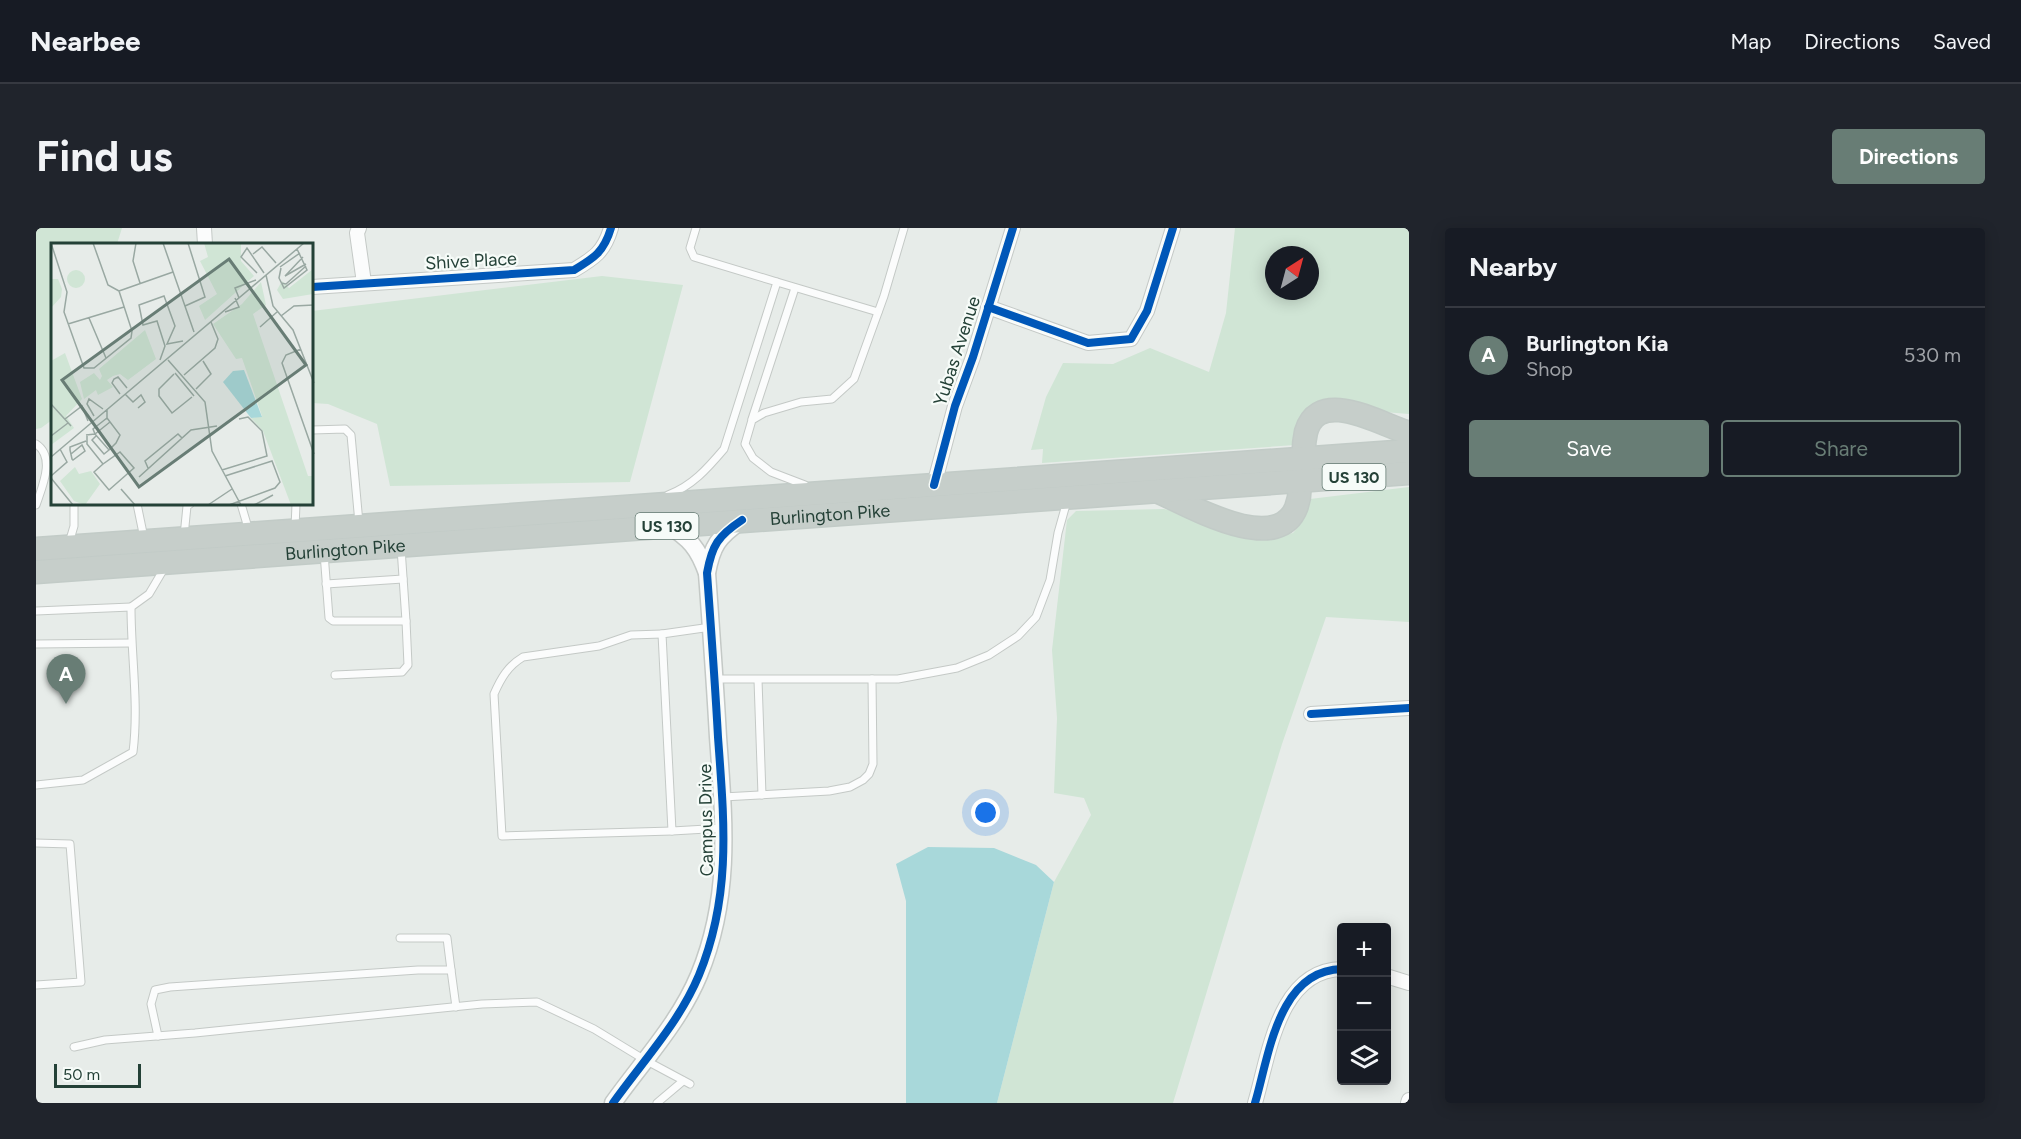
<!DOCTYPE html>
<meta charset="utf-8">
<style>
body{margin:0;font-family:Figtree,sans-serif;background:#20242c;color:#f1f3f6}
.controls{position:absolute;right:18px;bottom:18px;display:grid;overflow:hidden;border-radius:6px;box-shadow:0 3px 15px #0003}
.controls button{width:54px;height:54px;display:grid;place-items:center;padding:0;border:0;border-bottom:2px solid #363941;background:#171b24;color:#f1f3f6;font:30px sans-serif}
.compass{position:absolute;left:1229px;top:18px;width:54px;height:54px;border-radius:50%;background:#171b24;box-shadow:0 3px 15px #0003;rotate:36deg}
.scale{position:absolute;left:18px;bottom:15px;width:87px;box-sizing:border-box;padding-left:6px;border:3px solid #244137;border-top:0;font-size:16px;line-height:21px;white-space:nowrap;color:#244137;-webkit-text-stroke:4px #f6fbf8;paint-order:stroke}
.you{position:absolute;left:950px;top:585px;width:21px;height:21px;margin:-15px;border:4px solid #fff;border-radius:50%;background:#1a73e8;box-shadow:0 0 0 9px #1a73e833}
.badge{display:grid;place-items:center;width:39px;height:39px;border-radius:50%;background:#687d75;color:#fff;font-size:20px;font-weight:700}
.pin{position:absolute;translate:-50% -50px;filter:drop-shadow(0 2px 3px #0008)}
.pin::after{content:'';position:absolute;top:32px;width:21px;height:18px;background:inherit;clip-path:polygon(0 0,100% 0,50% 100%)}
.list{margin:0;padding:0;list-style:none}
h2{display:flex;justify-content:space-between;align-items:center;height:78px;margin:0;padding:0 24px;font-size:26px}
h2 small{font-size:20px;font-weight:400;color:#9ea1a6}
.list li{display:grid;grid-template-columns:39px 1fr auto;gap:18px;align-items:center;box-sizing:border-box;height:96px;padding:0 24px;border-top:2px solid #363941}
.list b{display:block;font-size:22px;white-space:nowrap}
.list p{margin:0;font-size:20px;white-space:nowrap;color:#9ea1a6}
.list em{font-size:20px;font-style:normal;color:#9ea1a6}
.actions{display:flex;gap:12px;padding:18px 24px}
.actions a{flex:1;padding:14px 0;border:2px solid #687d75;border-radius:6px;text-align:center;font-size:21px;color:#687d75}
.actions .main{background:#687d75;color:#fff}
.icon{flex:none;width:33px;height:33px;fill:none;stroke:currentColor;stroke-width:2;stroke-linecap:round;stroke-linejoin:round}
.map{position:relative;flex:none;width:1373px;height:875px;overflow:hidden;border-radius:6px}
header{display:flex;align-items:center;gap:36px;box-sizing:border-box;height:84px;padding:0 30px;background:#171b24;border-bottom:2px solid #363941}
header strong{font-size:28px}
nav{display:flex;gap:33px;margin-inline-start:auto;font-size:21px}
.intro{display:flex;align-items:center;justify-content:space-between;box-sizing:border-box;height:144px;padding:0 36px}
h1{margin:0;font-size:42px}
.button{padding:15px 27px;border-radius:6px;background:#687d75;color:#fff;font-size:21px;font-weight:700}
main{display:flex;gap:36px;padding:0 36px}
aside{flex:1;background:#171b24;border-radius:6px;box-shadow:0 3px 15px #0003}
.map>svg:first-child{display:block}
</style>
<header>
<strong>Nearbee</strong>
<nav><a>Map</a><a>Directions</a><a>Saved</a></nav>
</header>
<div class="intro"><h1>Find us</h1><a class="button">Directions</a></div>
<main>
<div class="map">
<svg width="1373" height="875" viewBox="0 0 1373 875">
<rect width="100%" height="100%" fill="#e7ece9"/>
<g fill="#d0e5d5" fill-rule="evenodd">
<polygon points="0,0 86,0 81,16 16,16 16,192 5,200 0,201"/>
<path d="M1199 0H1373V186L1348 184 1304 170 1280 176 1259 217 1006 235 1007 221 995 222 1010 169 1027 135 1077 136 1114 120 1173 144 1190 85ZM1238 27H1274V63H1238Z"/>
<polygon points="566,48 647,57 594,254 354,258 341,196 292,176 276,175 276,83"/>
<polygon points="1373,259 1373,394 1290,389 1246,516 1137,875 961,875 1018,654 1055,587 1048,570 1018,565 1021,490 1016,422 1031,292 1040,283 1128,281 1156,287 1231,311 1257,305 1267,293 1274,271"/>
</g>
<polygon fill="#a8d8da" points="892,619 958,620 1000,637 1018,654 961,875 870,875 870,673 860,636"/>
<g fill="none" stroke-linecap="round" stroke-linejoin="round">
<g stroke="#c4c9c6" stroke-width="9">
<g id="service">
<polyline points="741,54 842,84"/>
<polyline points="716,191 759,60"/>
<polyline points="276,202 309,201 315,207 323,295"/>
<path d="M0 216C20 229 6 259 0 277"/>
<polyline points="769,257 735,244 717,230 709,216 716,192 728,185 765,174 796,171 818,151 848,68 868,0"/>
<path d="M632 267C656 258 671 241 688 221L741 54 658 29 654 20 660 0"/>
<polyline points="101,276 108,310"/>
<polyline points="205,276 213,303"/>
<polyline points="259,300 260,276"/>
<polyline points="148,308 151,278 154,276"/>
<polyline points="33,315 38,298 38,276"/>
<polyline points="365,320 370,393"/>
<polyline points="288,325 293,390 297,393 370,393 372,437 366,444 299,447"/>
<polyline points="290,356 367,351"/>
<polyline points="0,383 95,379"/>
<polyline points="675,399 626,406 636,603 688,600"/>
<path d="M626 406 595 407 563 418 487 429C472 438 465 450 458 466L466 608 636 603"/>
<polyline points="0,416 95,415"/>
<polyline points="678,451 862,451 921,440 953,427 982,408 1000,389 1014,352 1022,305 1031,273"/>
<polyline points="722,452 726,567"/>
<path d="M0 557 47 552 97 524C103 476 95 428 95 379L113 366 129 339"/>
<polyline points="687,569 793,563 814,559 827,552 833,546 837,536 836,451"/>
<polyline points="0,615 34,616 45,754 0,757"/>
<polyline points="364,710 411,710 415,742"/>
<polyline points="122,808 115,776 119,762 134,759 382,742 415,742 420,779"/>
<polyline points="38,819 69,812 159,805 446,776 501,774 558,801 609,832 654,856"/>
<polyline points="621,875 647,853"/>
</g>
</g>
<g stroke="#c4c9c6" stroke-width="16">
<g id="minor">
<polyline points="168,0 169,16"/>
<polyline points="323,0 321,5 328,55"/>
<path d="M276 59 538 42C558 30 568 24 575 0"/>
<polyline points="952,79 1052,115 1095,111 1111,83 1137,0"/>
<polyline points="898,257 919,178 937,129 977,0"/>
<polyline points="1275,486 1373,480"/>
<polyline points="1350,748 1373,755"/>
<path d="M1219 875C1233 828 1242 742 1306 741"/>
<polyline points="1372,875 1373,872"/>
</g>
</g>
<g stroke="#c4c9c6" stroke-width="19">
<g id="tertiary">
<path d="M632 297C654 311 662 320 671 345"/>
<path d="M577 875C607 833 643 795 663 747 696 667 688 592 682 509 679 454 675 400 671 345 676 318 682 309 705 293"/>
</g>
</g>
<g stroke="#c2cbc7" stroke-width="25">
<g id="trunk">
<path d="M1272 245C1266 231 1267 218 1270 204 1283 158 1345 197 1373 205"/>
<path d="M1123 264C1154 278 1241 328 1260 280 1265 267 1265 252 1258 240"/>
<polyline points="0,321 1373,223"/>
<path id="s1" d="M0 344 1373 245"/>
</g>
</g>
<use href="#service" stroke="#fbfcfc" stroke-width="7"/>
<use href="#minor" stroke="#fbfcfc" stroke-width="14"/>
<use href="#tertiary" stroke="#fbfcfc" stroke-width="16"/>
<use href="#trunk" stroke="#c6ceca" stroke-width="22"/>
<g stroke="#f6fbf8" stroke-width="11">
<g id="cycleway">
<path d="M276 59 538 42C558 30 568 24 575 0"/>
<polyline points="952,79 1052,115 1095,111 1111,83 1137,0"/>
<polyline points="898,257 919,178 937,129 977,0"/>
<polyline points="1275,486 1373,480"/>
<path d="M577 875C607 833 643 795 663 747 696 667 688 592 682 509 679 454 675 400 671 345 676 317 682 308 706 292"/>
<path d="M1219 875C1233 828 1242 742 1306 741"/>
</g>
</g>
<use href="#cycleway" stroke="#0057b8" stroke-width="8"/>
</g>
<g text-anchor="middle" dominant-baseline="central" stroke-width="4.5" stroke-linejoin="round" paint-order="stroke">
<g fill="#f6fbf8" stroke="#637971" stroke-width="1.5">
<rect x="1286.5" y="236" width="63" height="26" rx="4.5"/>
<rect x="599.5" y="285" width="63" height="26" rx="4.5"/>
</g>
<g font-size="16" font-weight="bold" fill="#244137">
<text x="1318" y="249">US 130</text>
<text x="631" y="298">US 130</text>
</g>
<g font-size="18" fill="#244137" stroke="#f6fbf8">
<text transform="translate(435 33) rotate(-3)">Shive Place</text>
<text transform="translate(921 123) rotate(-72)">Yubas Avenue</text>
<text stroke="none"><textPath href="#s1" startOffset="796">Burlington Pike</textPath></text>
<text stroke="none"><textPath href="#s1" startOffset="310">Burlington Pike</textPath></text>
<text transform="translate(670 592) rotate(-91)">Campus Drive</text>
</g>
</g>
<g transform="translate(15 15)">
<rect width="262" height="262" fill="#e7ece9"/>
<path d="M153 0H190V18L203 33 154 77 148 63 166 51 149 18 157 14ZM262 26V51L232 56 226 47 231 38 238 45ZM16 36a9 9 0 1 1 18 0a9 9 0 1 1-18 0ZM0 36H7L11 46 10 54 0 65ZM210 39 215 62 202 71 257 233H262V262H240L212 188 200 175 211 173 191 115 185 116 162 81 191 61ZM94 87 105 116 77 137 69 131 62 133 56 137 62 144 47 152 45 147 33 156 29 139 43 130 49 137 51 133 48 126ZM14 110 31 156 15 173 23 185 0 202V118ZM24 224 28 231 40 228 49 241 34 262 23 258 9 238Z" fill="#d0e5d5"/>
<path d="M193 127 211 174 200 175 172 139 182 128Z" fill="#a8d8da"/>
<path fill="none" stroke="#99a8a2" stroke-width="1.5" d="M0 0 16 49 13 69 33 125H43L80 95 81 88 68 48M42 0 57 42 68 48M85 0 82 18 89 40M112 0 143 89M202 11 211 4 225 20M252 14 234 33 255 21M229 24 249 10M230 25 228 35 233 45 256 27 246 6M206 30 190 14 196 5 213 30M215 32 222 63 242 87 263 140M230 40 235 41 255 23M68 48 122 29M188 55 184 45 205 37M134 63 154 54 137 0M174 69 188 64 184 55M230 73 243 63 263 62M38 75 55 115M17 81 73 64M209 84 226 69M250 106 235 112 231 120 263 211M109 117 114 103 106 78 92 82 88 62 113 53 124 83 116 101 132 98M117 117 154 159 161 208 190 262M124 130 143 153M123 131 108 146V153L121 170 141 154M133 132 164 105 167 96 160 79M145 146 160 131 152 118M69 151 61 140 63 136 67 134 76 145M74 151 82 159 90 152 94 159 87 165M0 161 20 183M43 173 36 161 38 156 52 166M14 176 31 163 37 178M44 191 42 186 56 175M44 191 59 179M35 192 44 191 58 207 65 200 69 192 56 175V166M0 193 17 180M36 193V201L52 221 69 209 83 225 58 247 43 229 52 221M45 193 41 197 53 211 58 207M20 211 31 202 34 208 22 217 21 216 19 207V204L35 198M0 214 253 0M97 225 94 218 127 191 131 195M171 227 216 213 211 188 197 174 188 176M0 233 16 219 9 206M174 233 221 218 229 239 224 245 178 262M88 234 140 187 166 183M0 235 22 262M70 246 84 262M157 262 181 246M203 262 222 252"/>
<path fill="#687d75" fill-opacity="0.15" stroke="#687d75" stroke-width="3" d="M178 16 255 122 88 244 11 137Z"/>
<rect width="262" height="262" fill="none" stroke="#244137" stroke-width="3"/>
</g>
</svg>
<div class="controls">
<button>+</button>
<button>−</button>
<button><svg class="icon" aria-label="layers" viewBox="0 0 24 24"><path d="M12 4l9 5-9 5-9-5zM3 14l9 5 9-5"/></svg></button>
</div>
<svg class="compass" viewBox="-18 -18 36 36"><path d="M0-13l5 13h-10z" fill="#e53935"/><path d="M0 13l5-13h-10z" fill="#9ea1a6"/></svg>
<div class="scale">50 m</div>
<div class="you"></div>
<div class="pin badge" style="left:30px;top:476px">A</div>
</div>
<aside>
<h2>Nearby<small></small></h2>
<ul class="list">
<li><span class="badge">A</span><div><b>Burlington Kia</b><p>Shop</p></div><em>530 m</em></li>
</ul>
<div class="actions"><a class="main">Save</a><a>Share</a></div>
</aside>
</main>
